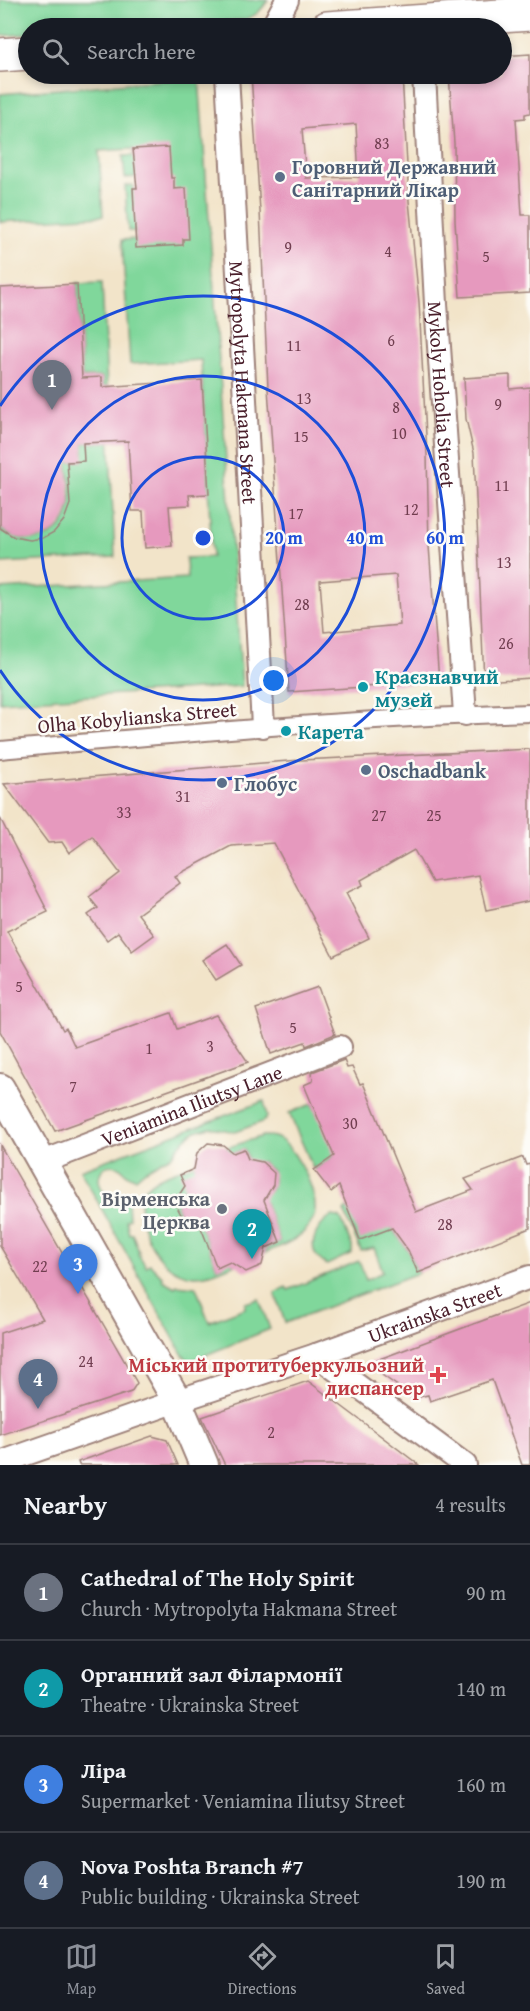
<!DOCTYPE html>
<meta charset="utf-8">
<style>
body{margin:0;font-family:"Gentium Book Plus",serif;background:#242831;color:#f1f3f6}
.you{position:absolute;left:274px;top:681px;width:21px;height:21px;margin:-15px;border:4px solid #fff;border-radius:50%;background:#1a73e8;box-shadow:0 0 0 9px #1a73e833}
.badge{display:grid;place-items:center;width:39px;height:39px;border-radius:50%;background:#8c9099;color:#fff;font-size:20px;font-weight:700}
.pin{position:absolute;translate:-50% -50px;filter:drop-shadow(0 2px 3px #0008)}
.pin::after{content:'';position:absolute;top:32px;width:21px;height:18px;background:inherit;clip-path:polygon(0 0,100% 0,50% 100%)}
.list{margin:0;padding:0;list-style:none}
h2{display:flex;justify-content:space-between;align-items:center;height:78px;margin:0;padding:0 24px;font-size:26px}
h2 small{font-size:20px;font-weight:400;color:#9ea1a6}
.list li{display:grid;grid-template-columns:39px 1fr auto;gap:18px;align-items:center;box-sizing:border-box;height:96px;padding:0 24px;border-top:2px solid #363941}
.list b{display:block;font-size:22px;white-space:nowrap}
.list p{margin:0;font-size:20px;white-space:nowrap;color:#9ea1a6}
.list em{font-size:20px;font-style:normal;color:#9ea1a6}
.icon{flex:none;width:33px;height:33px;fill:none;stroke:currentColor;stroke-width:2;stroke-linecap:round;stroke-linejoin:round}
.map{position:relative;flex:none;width:530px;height:1465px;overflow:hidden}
.search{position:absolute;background:#171b24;box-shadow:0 3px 9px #0003;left:18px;right:18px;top:18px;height:66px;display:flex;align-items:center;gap:15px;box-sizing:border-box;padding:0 21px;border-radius:33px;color:#9ea1a6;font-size:22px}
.sheet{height:462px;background:#171b24}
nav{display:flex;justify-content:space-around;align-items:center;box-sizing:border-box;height:84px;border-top:2px solid #363941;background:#171b24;font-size:16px;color:#9ea1a6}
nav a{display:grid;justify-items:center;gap:3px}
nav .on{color:#8c9099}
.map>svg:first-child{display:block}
</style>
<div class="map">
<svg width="530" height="1465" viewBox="0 0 530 1465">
<rect width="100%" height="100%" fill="#fdfcf7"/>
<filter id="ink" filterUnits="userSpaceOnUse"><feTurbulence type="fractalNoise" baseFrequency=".0167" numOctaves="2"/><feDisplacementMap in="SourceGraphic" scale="12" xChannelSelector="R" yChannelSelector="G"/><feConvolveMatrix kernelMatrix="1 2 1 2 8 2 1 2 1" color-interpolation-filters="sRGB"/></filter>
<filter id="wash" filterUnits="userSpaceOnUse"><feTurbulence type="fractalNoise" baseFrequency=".008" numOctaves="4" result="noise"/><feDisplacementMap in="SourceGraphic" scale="24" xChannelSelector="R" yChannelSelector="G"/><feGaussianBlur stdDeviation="1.35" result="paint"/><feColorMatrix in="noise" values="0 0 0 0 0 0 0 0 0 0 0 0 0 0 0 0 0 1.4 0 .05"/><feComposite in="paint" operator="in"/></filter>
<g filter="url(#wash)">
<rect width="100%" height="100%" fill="#f2e4c9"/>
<g fill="#80d79b" stroke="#657b63" stroke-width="1.5">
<path d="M0 0H268C261 11 255 17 242 20L117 28H28V34L0 36Z"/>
<polygon points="199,77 242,686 0,702 0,589 187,578 186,558 212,557 201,360 130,364 122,240 136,239 135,231 128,231 125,186 133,185 133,188 138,188 138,177 125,178 123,156 134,156 133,149 99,151 103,216 0,222 0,94"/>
<path d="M102 282 115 557 0 563V528C23 548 61 542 69 510 73 495 69 477 67 462L83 461V443L105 442 102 377H82L77 283Z"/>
<path d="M264 1101 267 1117 262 1122 235 1132 210 1127 196 1131 185 1139 171 1156 144 1171 136 1178C125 1177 125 1168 116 1166 100 1162 94 1180 104 1192L124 1195 128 1200 129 1219 126 1220 129 1234 132 1233 139 1252 138 1254 146 1266 150 1264 163 1277 162 1280 175 1287 177 1285 196 1287 209 1322 245 1308V1303L259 1299 270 1329 191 1361 184 1357 80 1170Z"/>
<polygon points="312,1104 337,1154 314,1170 289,1113"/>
<path d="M263 1136C270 1136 275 1136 281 1140 298 1152 322 1198 313 1219 305 1238 283 1245 265 1253L266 1248 280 1242 263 1197C272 1191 275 1181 272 1171L262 1162H249L244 1149 231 1154 226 1148Z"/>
<path d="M195 1164 196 1168 186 1188 177 1198C175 1213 183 1224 199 1222L217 1268 230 1261 235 1264C222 1270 209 1276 195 1276 164 1274 145 1242 141 1215 140 1208 140 1198 143 1192 152 1176 179 1170 195 1164Z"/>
<polygon points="354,1175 408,1250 418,1273 285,1323 275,1293 286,1287 288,1290 359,1261 366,1280 383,1272 374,1248 361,1251 344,1211 360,1197"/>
<path d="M332 1216 339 1217 341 1219 352 1246V1253L327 1265C304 1252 313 1229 332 1216Z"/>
</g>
<g id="blocks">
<g fill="#e699be" fill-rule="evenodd">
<polygon points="530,54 530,113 525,114 525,118 516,119 522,215 530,215 530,293 460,297 455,221 454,143 449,74 501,74 501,56"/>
<path d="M251 74H402L409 201 419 302 427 455 429 546 439 682 289 692 268 388 260 211ZM356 124 359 177 306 178 302 129ZM396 575 400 625 324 632 320 581Z"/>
<polygon points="169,147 171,178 174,178 174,189 186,188 189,239 183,239 183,245 136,248 133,188 137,188 133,149"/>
<polygon points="77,284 82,378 102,377 102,387 202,380 209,494 189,495 190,505 169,506 172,546 145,548 143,511 132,511 128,441 83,443 84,461 67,462 70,504 64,520 54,532 43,538 30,540 14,537 0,528 0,288"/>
<polygon points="510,375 510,389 530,387 530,678 484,681 474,453 466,419 464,378"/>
<polygon points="530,749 530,901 486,910 478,875 432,882 414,850 361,880 363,885 346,893 369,938 333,956 274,843 231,846 175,876 180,883 138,914 154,935 132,951 118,932 107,940 88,915 98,908 89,897 120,873 92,836 69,853 62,842 48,843 4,784 301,760"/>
<polygon points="0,818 48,912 7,931 63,1030 66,1028 75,1047 171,1013 177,1029 216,1015 248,1062 55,1131 0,1031"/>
<polygon points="227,944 241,965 216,980 202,960"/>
<polygon points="318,987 335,1034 306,1046 305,1042 271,1054 256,1009"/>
<polygon points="344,1060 347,1068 352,1067 360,1084 363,1083 416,1212 473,1190 465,1179 523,1157 526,1165 530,1164 530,1228 418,1273 408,1250 392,1228 360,1240 339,1186 331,1192 314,1170 334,1156 304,1085 313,1081 312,1072"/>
<polygon points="208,1143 223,1145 233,1153 244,1149 248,1159 262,1162 274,1173 273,1185 264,1200 280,1242 266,1248 262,1265 246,1272 230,1262 217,1268 200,1225 184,1220 177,1207 177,1198 185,1186 180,1175 194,1169 197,1153"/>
<polygon points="0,1145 137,1383 131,1392 0,1435 0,1333 43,1319 0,1246"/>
<polygon points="530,1303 530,1465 522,1465 492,1380 430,1401 428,1395 415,1398 366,1364"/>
<polygon points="308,1381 360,1420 419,1465 225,1465 202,1417"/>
<polygon points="152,1436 167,1440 178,1465 79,1465 78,1462"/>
</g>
</g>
</g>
<g filter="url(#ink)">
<use href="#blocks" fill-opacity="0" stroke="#9e827a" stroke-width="1.5"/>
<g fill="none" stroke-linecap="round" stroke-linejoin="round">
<g stroke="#9e827a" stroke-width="20">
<path id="pedestrian" d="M0 750C177 734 353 718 530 713"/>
</g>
<g stroke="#9e827a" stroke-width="26">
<g id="minor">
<polyline points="272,28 287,0"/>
<path id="s1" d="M227 74 263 726"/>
<path id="s2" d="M424 74 436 304 465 714"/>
<path id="s3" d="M43 1162 340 1047"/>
<polyline points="316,1355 465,1465"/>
<path id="s4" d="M0 1463 177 1401 316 1355 530 1277"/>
</g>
</g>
<g stroke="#9e827a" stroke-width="32">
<polyline id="tertiary" points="0,1088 177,1401 204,1465"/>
</g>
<g stroke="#9e827a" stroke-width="36">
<g id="primary">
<polyline points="327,28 530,14"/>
<polyline points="0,55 28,53"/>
</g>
</g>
<use href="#pedestrian" stroke="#fff" stroke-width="16"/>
<use href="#minor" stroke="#fff" stroke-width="22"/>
<use href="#tertiary" stroke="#fff" stroke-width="28"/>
<use href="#primary" stroke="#fff" stroke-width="33"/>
</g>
</g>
<g fill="none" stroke="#1d4ed8" stroke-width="3">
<circle cx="203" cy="538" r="81"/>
<circle cx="203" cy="538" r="162"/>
<path d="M0 406A242 242 0 1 1 0 670"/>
</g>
<g fill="#5c6f8a" stroke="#fdfcf7" stroke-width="2">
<circle cx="280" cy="177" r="6"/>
<circle cx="366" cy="770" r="6"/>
<circle cx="222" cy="783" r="6"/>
</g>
<g fill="#0f9aa8" stroke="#fdfcf7" stroke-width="2">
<circle cx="363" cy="687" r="6"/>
<circle cx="286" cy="731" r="6"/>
</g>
<circle fill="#6b7280" stroke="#fdfcf7" stroke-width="2" cx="222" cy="1209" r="6"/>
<path fill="#e0444e" stroke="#fdfcf7" stroke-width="2" d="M435 1366h6v6h6v6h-6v6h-6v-6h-6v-6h6z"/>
<g text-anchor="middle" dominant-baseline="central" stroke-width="5" stroke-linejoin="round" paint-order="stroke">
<g font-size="16" fill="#713e50">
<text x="382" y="143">83</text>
<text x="288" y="247">9</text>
<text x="388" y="251">4</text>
<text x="486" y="256">5</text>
<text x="391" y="340">6</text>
<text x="294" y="345">11</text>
<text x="304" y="398">13</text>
<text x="498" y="404">9</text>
<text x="396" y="407">8</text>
<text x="399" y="433">10</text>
<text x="301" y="436">15</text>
<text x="502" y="485">11</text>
<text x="411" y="509">12</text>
<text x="296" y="513">17</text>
<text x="504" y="562">13</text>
<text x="302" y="604">28</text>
<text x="506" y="643">26</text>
<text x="183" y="796">31</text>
<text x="124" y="812">33</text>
<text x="379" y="815">27</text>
<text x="434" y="815">25</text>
<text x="19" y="986">5</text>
<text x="293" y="1027">5</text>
<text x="210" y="1046">3</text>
<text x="149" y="1048">1</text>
<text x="73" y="1086">7</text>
<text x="350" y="1123">30</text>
<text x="445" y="1224">28</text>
<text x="40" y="1266">22</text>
<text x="86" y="1361">24</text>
<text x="271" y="1432">2</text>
</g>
<g font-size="20" font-weight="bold" fill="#4e5e75" stroke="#fdfcf7" text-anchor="start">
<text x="292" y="166">Горовний Державний<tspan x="292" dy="23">Санітарний Лікар</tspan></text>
<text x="378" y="770">Oschadbank</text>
<text x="234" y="783">Глобус</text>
</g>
<g font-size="20" fill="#4a1f2b" stroke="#fdfcf7">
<text stroke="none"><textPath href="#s1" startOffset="309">Mytropolyta Hakmana Street</textPath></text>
<text stroke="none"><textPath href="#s2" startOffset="321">Mykoly Hoholia Street</textPath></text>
<text transform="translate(137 717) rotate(-5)">Olha Kobylianska Street</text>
<text stroke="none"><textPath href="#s3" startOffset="159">Veniamina Iliutsy Lane</textPath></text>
<text stroke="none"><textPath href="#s4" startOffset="460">Ukrainska Street</textPath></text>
</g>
<g font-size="20" font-weight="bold" fill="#0d838f" stroke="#fdfcf7" text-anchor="start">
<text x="375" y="676">Краєзнавчий<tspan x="375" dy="23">музей</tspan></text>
<text x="298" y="731">Карета</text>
</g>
<g font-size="20" font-weight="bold" fill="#5b616d" stroke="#fdfcf7" text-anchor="end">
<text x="210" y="1198">Вірменська<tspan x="210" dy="23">Церква</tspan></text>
</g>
<g font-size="20" font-weight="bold" fill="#be3a42" stroke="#fdfcf7" text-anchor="end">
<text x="424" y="1364">Міський протитуберкульозний<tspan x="424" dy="23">диспансер</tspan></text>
</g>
</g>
<circle cx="203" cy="538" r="9" fill="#1d4ed8" stroke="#fdfcf7" stroke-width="3"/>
<g font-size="18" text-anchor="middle" font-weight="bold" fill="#1d4ed8" stroke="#fdfcf7" stroke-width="5" stroke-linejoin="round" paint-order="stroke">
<text x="284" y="544">20 m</text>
<text x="365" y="544">40 m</text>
<text x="445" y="544">60 m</text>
</g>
</svg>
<div class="you"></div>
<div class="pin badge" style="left:52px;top:410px;background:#6b7280">1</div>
<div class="pin badge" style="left:252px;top:1259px;background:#0f9aa8">2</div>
<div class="pin badge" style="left:78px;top:1294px;background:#3f7fe0">3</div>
<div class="pin badge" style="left:38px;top:1409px;background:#5c6f8a">4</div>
<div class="search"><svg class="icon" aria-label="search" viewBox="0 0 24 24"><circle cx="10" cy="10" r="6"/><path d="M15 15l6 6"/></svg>Search here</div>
</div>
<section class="sheet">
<h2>Nearby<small>4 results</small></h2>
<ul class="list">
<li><span class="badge" style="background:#6b7280">1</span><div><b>Cathedral of The Holy Spirit</b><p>Church · Mytropolyta Hakmana Street</p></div><em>90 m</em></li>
<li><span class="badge" style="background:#0f9aa8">2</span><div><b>Органний зал Філармонії</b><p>Theatre · Ukrainska Street</p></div><em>140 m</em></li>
<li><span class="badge" style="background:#3f7fe0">3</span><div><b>Ліра</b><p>Supermarket · Veniamina Iliutsy Street</p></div><em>160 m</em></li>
<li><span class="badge" style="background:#5c6f8a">4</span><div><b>Nova Poshta Branch #7</b><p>Public building · Ukrainska Street</p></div><em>190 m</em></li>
</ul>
</section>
<nav>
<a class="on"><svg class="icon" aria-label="map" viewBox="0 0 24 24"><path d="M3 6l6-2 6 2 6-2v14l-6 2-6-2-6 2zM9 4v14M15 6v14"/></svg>Map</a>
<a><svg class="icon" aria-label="directions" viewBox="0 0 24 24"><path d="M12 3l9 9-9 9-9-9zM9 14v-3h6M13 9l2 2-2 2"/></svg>Directions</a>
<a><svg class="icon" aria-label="saved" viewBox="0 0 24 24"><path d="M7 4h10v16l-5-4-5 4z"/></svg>Saved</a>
</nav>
